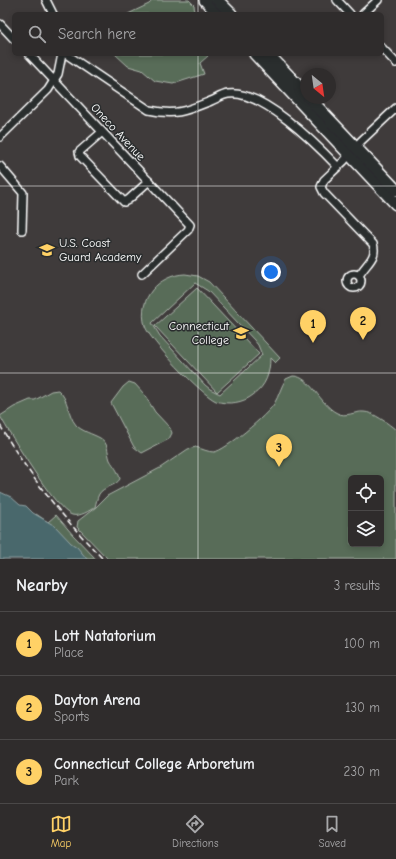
<!DOCTYPE html>
<style>
body{margin:0;font-family:"Comic Neue",sans-serif;background:#3b3838;color:#f1f3f6}
.controls{position:absolute;right:12px;bottom:12px;display:grid;overflow:hidden;border-radius:6px;box-shadow:0 2px 6px #0003}
.controls button{width:36px;height:36px;display:grid;place-items:center;padding:0;border:0;border-bottom:1px solid #4a4848;background:#2f2c2c;color:#f1f3f6;font:20px sans-serif}
.compass{position:absolute;left:300px;top:68px;width:36px;height:36px;border-radius:50%;background:#2f2c2c;box-shadow:0 2px 6px #0003;rotate:151deg}
.you{position:absolute;left:271px;top:272px;width:14px;height:14px;margin:-10px;border:3px solid #fff;border-radius:50%;background:#1a73e8;box-shadow:0 0 0 6px #1a73e833}
.badge{display:grid;place-items:center;width:26px;height:26px;border-radius:50%;background:#ffd166;color:#111;font-size:13px;font-weight:700}
.pin{position:absolute;translate:-50% -33px;filter:drop-shadow(0 1px 2px #0008)}
.pin::after{content:'';position:absolute;top:21px;width:14px;height:12px;background:inherit;clip-path:polygon(0 0,100% 0,50% 100%)}
.list{margin:0;padding:0;list-style:none}
h2{display:flex;justify-content:space-between;align-items:center;height:52px;margin:0;padding:0 16px;font-size:17px}
h2 small{font-size:13px;font-weight:400;color:#a7a7a9}
.list li{display:grid;grid-template-columns:26px 1fr auto;gap:12px;align-items:center;box-sizing:border-box;height:64px;padding:0 16px;border-top:1px solid #4a4848}
.list b{display:block;font-size:15px;white-space:nowrap}
.list p{margin:0;font-size:13px;white-space:nowrap;color:#a7a7a9}
.list em{font-size:13px;font-style:normal;color:#a7a7a9}
.icon{flex:none;width:22px;height:22px;fill:none;stroke:currentColor;stroke-width:2;stroke-linecap:round;stroke-linejoin:round}
.map{position:relative;flex:none;width:396px;height:559px;overflow:hidden}
.search{position:absolute;background:#2f2c2c;box-shadow:0 2px 6px #0003;left:12px;right:12px;top:12px;height:44px;display:flex;align-items:center;gap:10px;box-sizing:border-box;padding:0 14px;border-radius:6px;color:#a7a7a9;font-size:15px}
.sheet{height:244px;background:#2f2c2c}
nav{display:flex;justify-content:space-around;align-items:center;box-sizing:border-box;height:56px;border-top:1px solid #4a4848;background:#2f2c2c;font-size:11px;color:#a7a7a9}
nav a{display:grid;justify-items:center;gap:2px}
nav .on{color:#ffd166}
.map>svg:first-child{display:block}
</style>
<div class="map">
<svg width="396" height="559" viewBox="0 0 396 559">
<rect width="100%" height="100%" fill="#3f3b3b"/>
<filter id="ink" filterUnits="userSpaceOnUse"><feTurbulence type="fractalNoise" baseFrequency=".025" numOctaves="2"/><feDisplacementMap in="SourceGraphic" scale="8" xChannelSelector="R" yChannelSelector="G"/><feConvolveMatrix kernelMatrix="1 2 1 2 8 2 1 2 1" color-interpolation-filters="sRGB"/></filter>
<g filter="url(#ink)">
<g fill="#586c58" stroke="#acb6ac" fill-rule="evenodd">
<polygon points="153,0 189,0 194,5 195,14 128,14 149,4"/>
<polygon points="115,54 206,54 208,56 200,63 204,74 173,84 155,81 142,70 128,66"/>
<path d="M185 274 198 276 209 282 280 358 275 363 270 358C270 373 266 386 253 395 243 403 228 405 216 401 202 395 149 340 145 326 137 298 159 275 185 274ZM195 283 208 291 254 340 258 345 262 355 220 394 210 389 205 385 160 336 152 323Z"/>
<polygon points="197,288 259,354 217,392 155,326"/>
<path d="M293 376C311 376 320 405 337 413 346 418 355 411 364 412 373 412 389 424 396 430V559H108L77 527 78 521 96 507 107 496 160 468 188 449 196 447C202 449 208 452 214 452 225 451 268 414 274 404 279 396 281 386 286 379ZM351 478H381V544H351Z"/>
<polygon points="129,382 135,384 144,394 155,412 170,428 172,433 169,439 142,453 134,447 111,403 123,387"/>
<path d="M58 390C69 399 67 414 76 425 81 431 93 434 100 438 109 443 107 452 110 460 114 467 118 470 120 479 115 487 104 486 99 494 97 498 96 503 95 507 89 511 80 517 72 515 56 511 10 434 0 416L14 407 30 400H35L51 391Z"/>
<polygon points="36,514 48,522 56,515 73,535 96,559 67,559 32,520"/>
</g>
<polygon fill="#4a686c" stroke="#92a4a7" points="0,492 11,497 20,505 26,506 33,513 55,526 71,543 77,547 87,559 0,559"/>
<g fill="none" stroke-linecap="round" stroke-linejoin="round">
<g stroke="#fff" stroke-width="10">
<g id="minor">
<polyline points="46,0 53,14"/>
<polyline points="337,0 350,14"/>
<polyline points="363,14 378,0"/>
<polyline points="0,24 14,39"/>
<polyline points="382,48 396,63"/>
<polyline points="29,54 190,225 188,230 142,274"/>
<path d="M66 54 149 110C176 116 186 111 211 101 216 99 222 95 228 94 261 89 316 144 338 167"/>
<polyline points="102,132 79,152 80,156 124,202 128,200 149,181"/>
<polyline points="0,137 48,90 58,74 62,54"/>
<polyline points="0,166 23,193 22,230"/>
<circle cx="354" cy="281" r="7"/>
<path d="M359 276C365 264 378 258 373 244L324 193 321 187 324 180 344 161 361 141 396 108"/>
</g>
</g>
<g stroke="#fff" stroke-width="14">
<g id="highway">
<polyline points="205,0 218,14"/>
<polyline points="217,0 231,14"/>
<polyline points="255,54 396,204"/>
<polyline points="268,54 306,94"/>
<polyline points="309,98 396,190"/>
</g>
</g>
<use href="#minor" stroke="#2a2d2e" stroke-width="7"/>
<use href="#highway" stroke="#2a2d2e" stroke-width="11"/>
<path stroke="#fff" stroke-width="1.5" stroke-dasharray="6 3" stroke-linecap="butt" d="M0 425C28 475 63 518 103 559"/>
</g>
</g>
<path fill="none" stroke="#fff" stroke-width="1" stroke-opacity="0.55" d="M198 0V14M198 54V559M0 186H396M0 373H396"/>
<defs>
<g id="university-bare" transform="scale(1.2)"><path d="M0-5L7-2L0 1L-7-2ZM-4 1L0 2.5L4 1V4Q0 6-4 4Z" fill="#ffd166" stroke="#2a2d2e" stroke-width="2.5" paint-order="stroke"/></g>
</defs>
<g fill-rule="evenodd">
<use href="#university-bare" x="47" y="250"/>
<use href="#university-bare" x="241" y="333"/>
</g>
<g text-anchor="middle" dominant-baseline="central" stroke-width="3" stroke-linejoin="round" paint-order="stroke">
<g font-size="12" fill="#fff" stroke="#2a2d2e">
<text transform="translate(118 132) rotate(47)">Oneco Avenue</text>
</g>
<g font-size="12" fill="#fff" stroke="#2a2d2e" text-anchor="start">
<text x="59" y="243">U.S. Coast<tspan x="59" dy="14">Guard Academy</tspan></text>
<text x="229" y="326" text-anchor="end">Connecticut<tspan x="229" dy="14">College</tspan></text>
</g>
</g>
</svg>
<div class="controls">
<button><svg class="icon" aria-label="locate" viewBox="0 0 24 24"><circle cx="12" cy="12" r="6"/><path d="M12 2v4M12 18v4M2 12h4M18 12h4"/></svg></button>
<button><svg class="icon" aria-label="layers" viewBox="0 0 24 24"><path d="M12 4l9 5-9 5-9-5zM3 14l9 5 9-5"/></svg></button>
</div>
<svg class="compass" viewBox="-18 -18 36 36"><path d="M0-13l5 13h-10z" fill="#e53935"/><path d="M0 13l5-13h-10z" fill="#a7a7a9"/></svg>
<div class="you"></div>
<div class="pin badge" style="left:313px;top:343px">1</div>
<div class="pin badge" style="left:363px;top:340px">2</div>
<div class="pin badge" style="left:279px;top:467px">3</div>
<div class="search"><svg class="icon" aria-label="search" viewBox="0 0 24 24"><circle cx="10" cy="10" r="6"/><path d="M15 15l6 6"/></svg>Search here</div>
</div>
<section class="sheet">
<h2>Nearby<small>3 results</small></h2>
<ul class="list">
<li><span class="badge">1</span><div><b>Lott Natatorium</b><p>Place</p></div><em>100 m</em></li>
<li><span class="badge">2</span><div><b>Dayton Arena</b><p>Sports</p></div><em>130 m</em></li>
<li><span class="badge">3</span><div><b>Connecticut College Arboretum</b><p>Park</p></div><em>230 m</em></li>
</ul>
</section>
<nav>
<a class="on"><svg class="icon" aria-label="map" viewBox="0 0 24 24"><path d="M3 6l6-2 6 2 6-2v14l-6 2-6-2-6 2zM9 4v14M15 6v14"/></svg>Map</a>
<a><svg class="icon" aria-label="directions" viewBox="0 0 24 24"><path d="M12 3l9 9-9 9-9-9zM9 14v-3h6M13 9l2 2-2 2"/></svg>Directions</a>
<a><svg class="icon" aria-label="saved" viewBox="0 0 24 24"><path d="M7 4h10v16l-5-4-5 4z"/></svg>Saved</a>
</nav>
